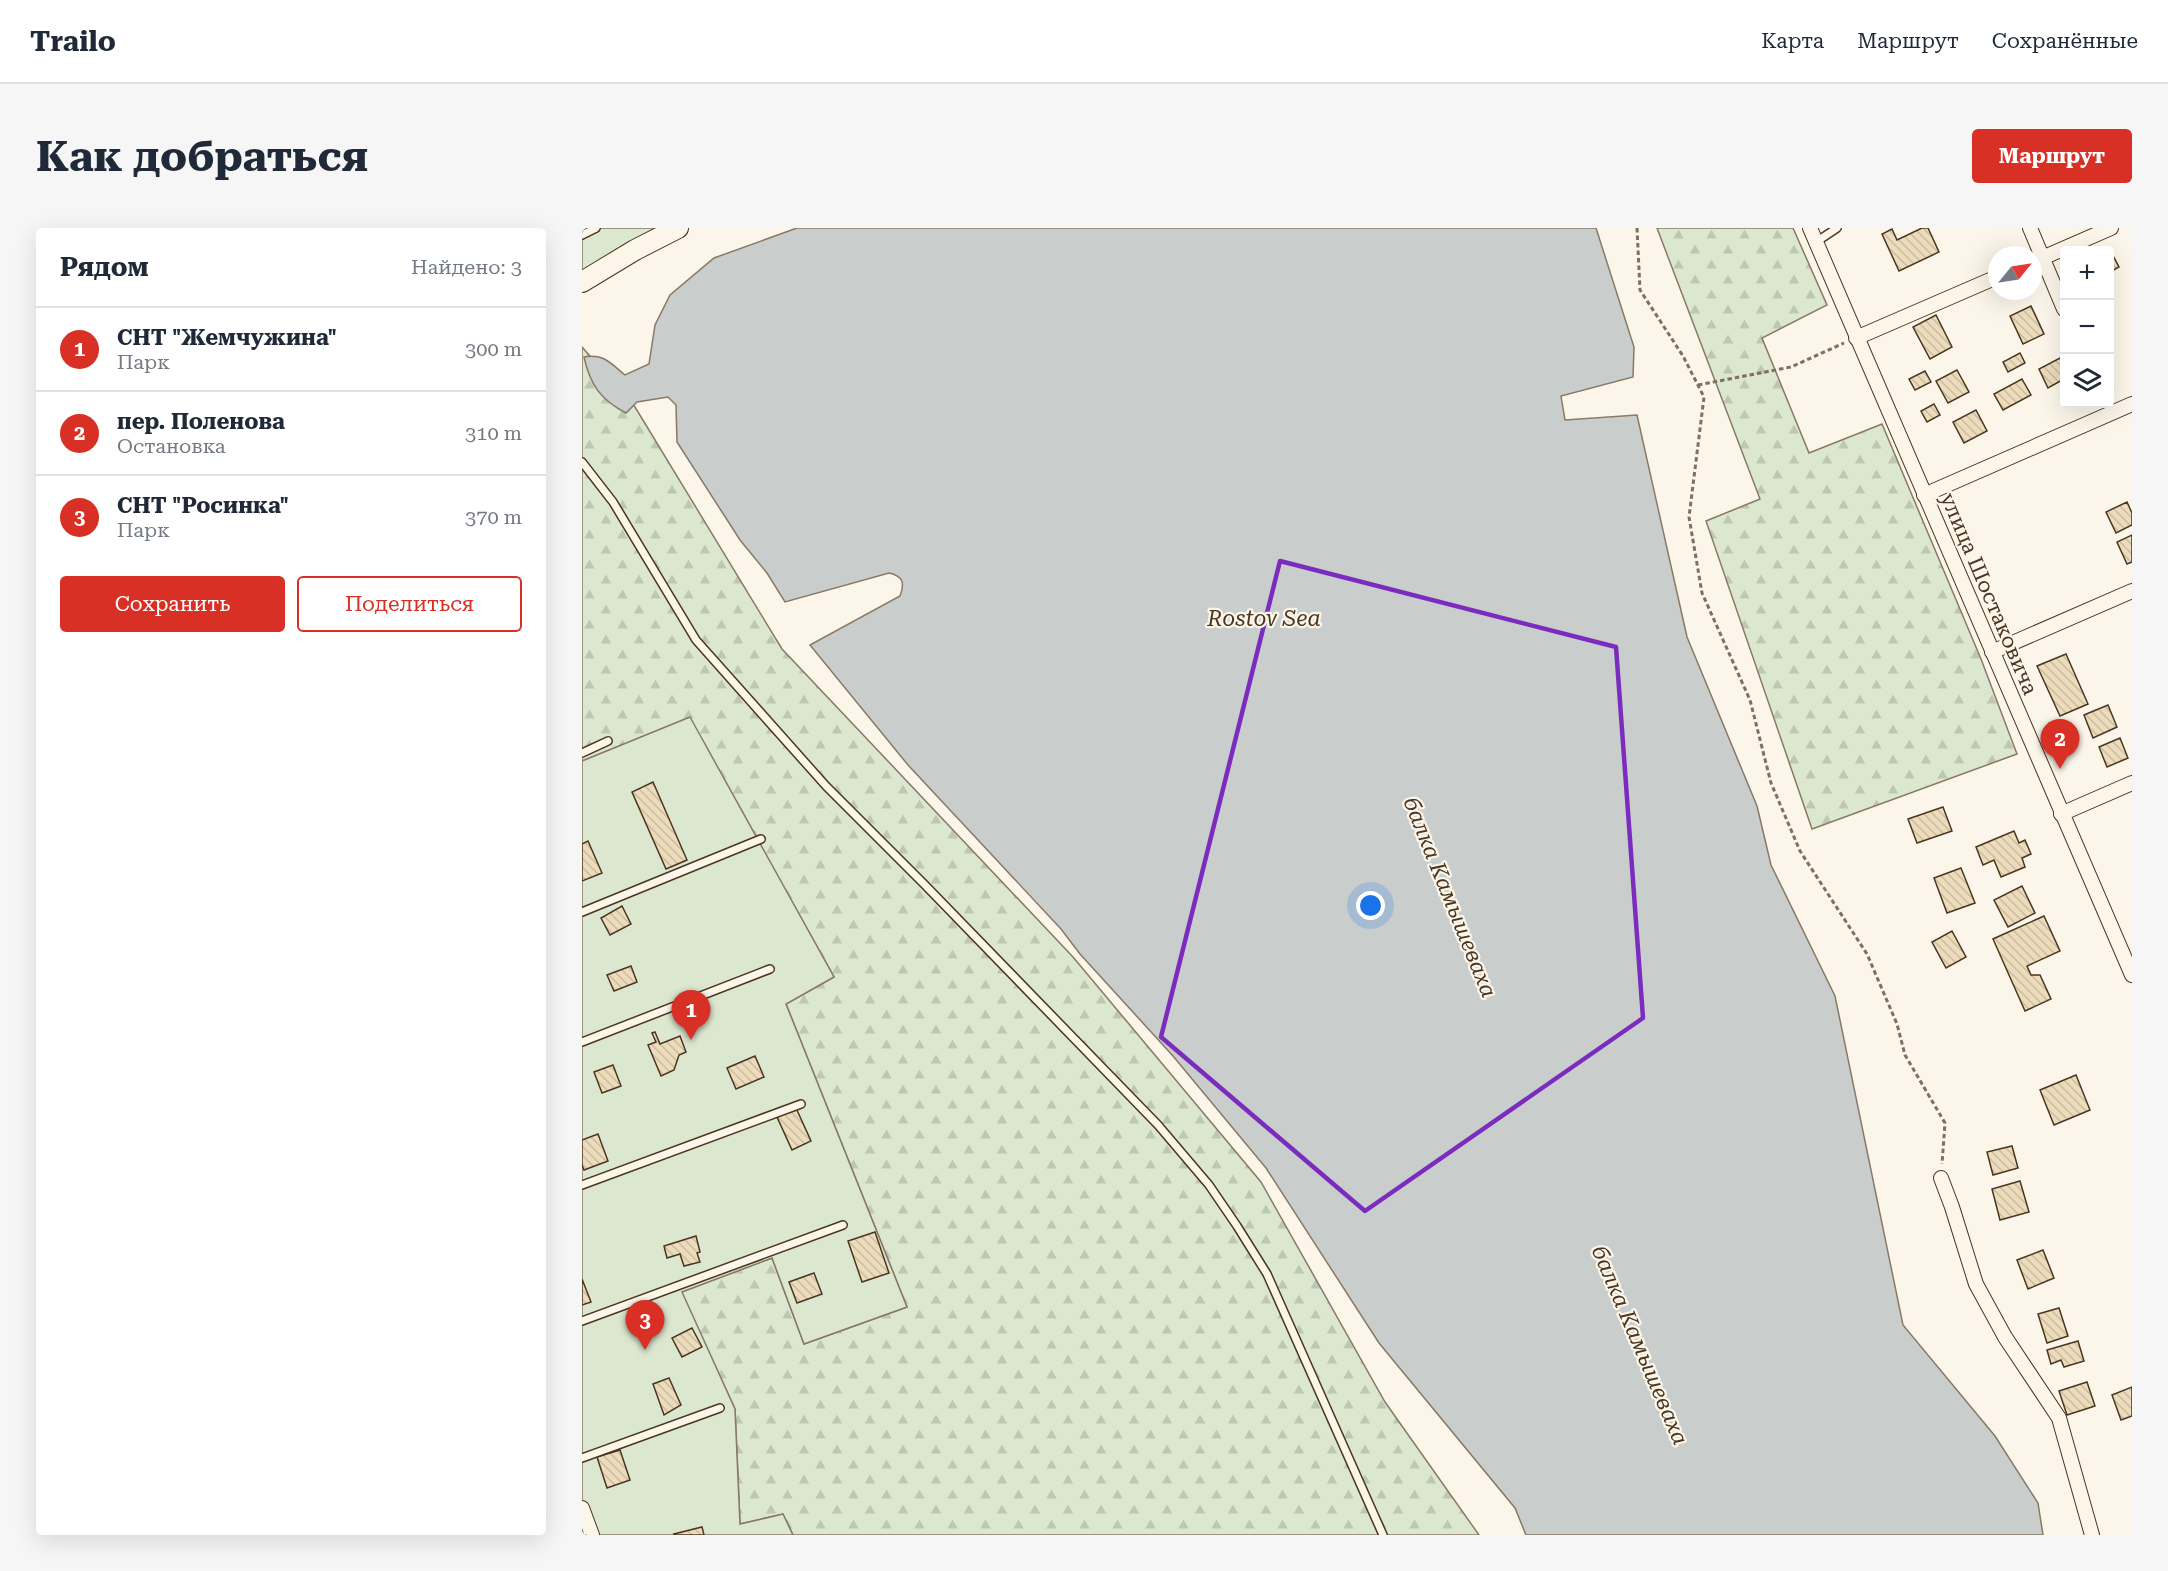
<!DOCTYPE html>
<html lang="ru">
<meta charset="utf-8">
<style>
body{margin:0;font-family:"Roboto Serif",serif;background:#f6f6f7;color:#1f2937}
.controls{position:absolute;right:18px;top:18px;display:grid;overflow:hidden;border-radius:6px;box-shadow:0 6px 24px #0002}
.controls button{width:54px;height:54px;display:grid;place-items:center;padding:0;border:0;border-bottom:2px solid #e0e1e3;background:#fff;color:#1f2937;font:30px sans-serif}
.compass{position:absolute;left:1406px;top:18px;width:54px;height:54px;border-radius:50%;background:#fff;box-shadow:0 6px 24px #0002;rotate:60deg}
.you{position:absolute;left:789px;top:678px;width:21px;height:21px;margin:-15px;border:4px solid #fff;border-radius:50%;background:#1a73e8;box-shadow:0 0 0 9px #1a73e833}
.badge{display:grid;place-items:center;width:39px;height:39px;border-radius:50%;background:#d93025;color:#fff;font-size:20px;font-weight:700}
.pin{position:absolute;translate:-50% -50px;filter:drop-shadow(0 2px 3px #0008)}
.pin::after{content:'';position:absolute;top:32px;width:21px;height:18px;background:inherit;clip-path:polygon(0 0,100% 0,50% 100%)}
.list{margin:0;padding:0;list-style:none}
h2{display:flex;justify-content:space-between;align-items:center;height:78px;margin:0;padding:0 24px;font-size:26px}
h2 small{font-size:20px;font-weight:400;color:#747a83}
.list li{display:grid;grid-template-columns:39px 1fr auto;gap:18px;align-items:center;box-sizing:border-box;height:84px;padding:0 24px;border-top:2px solid #e0e1e3}
.list b{display:block;font-size:22px;white-space:nowrap}
.list p{margin:0;font-size:20px;white-space:nowrap;color:#747a83}
.list em{font-size:20px;font-style:normal;color:#747a83}
.actions{display:flex;gap:12px;padding:18px 24px}
.actions a{flex:1;padding:14px 0;border:2px solid #d93025;border-radius:6px;text-align:center;font-size:21px;color:#d93025}
.actions .main{background:#d93025;color:#fff}
.icon{flex:none;width:33px;height:33px;fill:none;stroke:currentColor;stroke-width:2;stroke-linecap:round;stroke-linejoin:round}
.map{position:relative;flex:none;width:1550px;height:1307px;overflow:hidden;border-radius:6px}
header{display:flex;align-items:center;gap:36px;box-sizing:border-box;height:84px;padding:0 30px;background:#fff;border-bottom:2px solid #e0e1e3}
header strong{font-size:28px}
nav{display:flex;gap:33px;margin-inline-start:auto;font-size:21px}
.intro{display:flex;align-items:center;justify-content:space-between;box-sizing:border-box;height:144px;padding:0 36px}
h1{margin:0;font-size:42px}
.button{padding:15px 27px;border-radius:6px;background:#d93025;color:#fff;font-size:21px;font-weight:700}
main{display:flex;gap:36px;padding:0 36px}
aside{flex:1;background:#fff;border-radius:6px;box-shadow:0 6px 24px #0002}
.map>svg:first-child{display:block}
</style>
<header>
<strong>Trailo</strong>
<nav><a>Карта</a><a>Маршрут</a><a>Сохранённые</a></nav>
</header>
<div class="intro"><h1>Как добраться</h1><a class="button">Маршрут</a></div>
<main>
<aside>
<h2>Рядом<small>Найдено: 3</small></h2>
<ul class="list">
<li><span class="badge">1</span><div><b>СНТ &quot;Жемчужина&quot;</b><p>Парк</p></div><em>300 m</em></li>
<li><span class="badge">2</span><div><b>пер. Поленова</b><p>Остановка</p></div><em>310 m</em></li>
<li><span class="badge">3</span><div><b>СНТ &quot;Росинка&quot;</b><p>Парк</p></div><em>370 m</em></li>
</ul>
<div class="actions"><a class="main">Сохранить</a><a>Поделиться</a></div>
</aside>
<div class="map">
<svg width="1550" height="1307" viewBox="0 0 1550 1307">
<defs>
<pattern id="forest-firs" width="22" height="20" patternUnits="userSpaceOnUse" patternTransform="scale(1.5)"><rect width="22" height="20" fill="#dce7d0"/><path d="M5 1l3.5 6h-7zM16 11l3.5 6h-7z" fill="#bec7b2"/></pattern>
<pattern id="building-back-hatch" width="6" height="6" patternUnits="userSpaceOnUse" patternTransform="scale(1.5)"><rect width="6" height="6" fill="#ecdcbc"/><path d="M-1 5l2 2M0 0l6 6M5-1l2 2" fill="none" stroke="#ccbda1"/></pattern>
</defs>
<rect width="100%" height="100%" fill="#fbf6e9"/>
<g fill="url(#forest-firs)" stroke="#887966" stroke-width="1.5">
<polygon points="1075,0 1211,0 1245,77 1180,110 1227,225 1300,196 1399,431 1435,526 1230,601 1124,293 1178,271"/>
<polygon points="0,119 53,179 200,421 491,729 679,954 803,1174 897,1307 211,1307 201,1286 158,1296 153,1181 99,1064 190,1030 222,1116 325,1079 204,776 252,749 107,490 0,533"/>
</g>
<g fill="#dce7d0" stroke="#887966" stroke-width="1.5">
<polygon points="0,0 78,0 0,45"/>
<polygon points="108,489 252,749 204,776 325,1079 222,1116 190,1030 100,1064 153,1181 158,1296 201,1286 211,1307 0,1307 0,533"/>
</g>
<path fill="#c9cecd" stroke="#887966" stroke-width="1.5" d="M215 0H1014L1052 119 1051 149 979 168 983 192 1055 187 1105 409 1175 578 1189 637 1253 768 1321 1097 1413 1208 1456 1275 1461 1307H944L933 1280 797 1115 684 940 591 828 498 726 479 701 326 537 228 417 318 368C323 355 321 348 307 345L203 374 185 345 158 312 95 214 94 177 86 169 55 174 44 185C19 172 8 157 2 129 22 125 29 136 43 147L67 136 73 97 88 67 132 30Z"/>
<g fill="url(#building-back-hatch)" stroke="#4a3520" stroke-width="1.5">
<polygon points="1340,0 1346,0 1357,24 1317,43 1300,6 1310,1 1315,12"/>
<polygon points="1528,22 1537,39 1528,44 1527,22"/>
<polygon points="1449,78 1462,106 1441,116 1428,88"/>
<polygon points="1354,87 1370,119 1348,131 1331,99"/>
<polygon points="1438,125 1443,135 1426,144 1421,134"/>
<polygon points="1478,130 1482,138 1482,151 1466,160 1457,141"/>
<polygon points="1375,142 1387,164 1366,175 1354,153"/>
<polygon points="1343,143 1349,154 1333,162 1327,151"/>
<polygon points="1440,151 1449,167 1421,182 1412,166"/>
<polygon points="1352,176 1358,187 1345,194 1339,183"/>
<polygon points="1394,182 1405,203 1382,215 1371,194"/>
<polygon points="1545,274 1550,285 1550,297 1534,305 1524,284"/>
<polygon points="1550,307 1550,334 1545,336 1535,314"/>
<polygon points="1484,426 1506,476 1478,488 1455,438"/>
<polygon points="1526,477 1535,499 1511,510 1502,487"/>
<polygon points="1538,510 1546,530 1525,539 1517,519"/>
<polygon points="71,554 105,632 84,641 50,564"/>
<polygon points="1361,579 1370,603 1335,615 1326,591"/>
<polygon points="1432,603 1437,615 1443,612 1449,626 1440,630 1443,639 1419,649 1412,632 1401,637 1394,619"/>
<polygon points="6,613 20,645 0,653 0,616"/>
<polygon points="1379,640 1393,675 1365,685 1352,650"/>
<polygon points="1440,658 1453,685 1426,699 1412,672"/>
<polygon points="40,678 49,696 28,707 19,690"/>
<polygon points="1462,688 1478,723 1445,738 1449,747 1458,747 1469,771 1443,783 1411,711"/>
<polygon points="1370,703 1384,729 1364,740 1350,714"/>
<polygon points="49,738 55,754 32,763 25,747"/>
<polygon points="73,804 78,816 98,808 104,824 97,827 92,842 79,848 66,817 74,814 70,805"/>
<polygon points="173,828 182,849 154,861 145,840"/>
<polygon points="31,837 39,858 20,865 12,844"/>
<polygon points="1494,847 1508,882 1472,897 1458,862"/>
<polygon points="214,880 229,913 210,922 195,889"/>
<polygon points="16,906 26,933 2,942 0,937 0,912"/>
<polygon points="1430,918 1436,940 1411,947 1405,924"/>
<polygon points="1438,953 1447,984 1418,992 1410,961"/>
<polygon points="293,1004 307,1045 280,1054 266,1013"/>
<polygon points="114,1008 118,1024 115,1025 118,1034 102,1038 98,1026 85,1030 82,1018"/>
<polygon points="1461,1022 1472,1050 1446,1061 1435,1032"/>
<polygon points="232,1045 240,1066 215,1075 207,1054"/>
<polygon points="0,1051 9,1074 0,1077"/>
<polygon points="1477,1080 1486,1108 1465,1115 1456,1086"/>
<polygon points="110,1100 120,1119 100,1129 90,1110"/>
<polygon points="1496,1113 1502,1133 1482,1139 1479,1132 1469,1136 1465,1122"/>
<polygon points="87,1150 99,1177 82,1187 71,1156"/>
<polygon points="1505,1154 1513,1178 1485,1187 1477,1163"/>
<polygon points="1550,1159 1550,1188 1539,1192 1530,1167"/>
<polygon points="38,1222 48,1252 25,1260 15,1229"/>
<polygon points="120,1299 122,1307 93,1307 92,1306"/>
</g>
<g fill="none" stroke-linecap="round" stroke-linejoin="round">
<g stroke="#4a3520" stroke-width="10">
<g id="service">
<polyline points="0,7 14,0"/>
<polyline points="1234,14 1255,0"/>
<polyline points="0,234 31,274 114,412 244,558 343,657 576,897 627,957 655,998 685,1046 801,1307"/>
<polyline points="0,525 26,513"/>
<polyline points="0,684 179,611"/>
<polyline points="0,814 188,741"/>
<polyline points="0,957 219,876"/>
<polyline points="0,1093 261,997"/>
<polyline points="0,1230 138,1180"/>
</g>
</g>
<g stroke="#4a3520" stroke-width="16">
<g id="minor">
<polyline points="1228,0 1550,747"/>
<polyline points="1448,0 1482,81"/>
<polyline points="1451,34 1529,0"/>
<polyline points="1274,110 1415,49"/>
<polyline points="1342,267 1550,176"/>
<polyline points="1410,424 1550,363"/>
<polyline points="1479,586 1550,555"/>
<polyline points="1359,950 1370,979 1394,1056 1423,1109 1477,1190 1510,1307"/>
<polyline points="0,1280 10,1307"/>
</g>
</g>
<g stroke="#4a3520" stroke-width="22">
<polyline id="secondary" points="0,54 53,22 96,0"/>
</g>
<g stroke="#7f6f5c" stroke-width="3" stroke-dasharray="4.5 3" stroke-linecap="butt">
<polyline points="1055,0 1058,62 1101,128 1122,169 1107,289 1120,365 1168,472 1189,555 1218,623 1285,726 1315,796 1323,827 1363,895 1360,936"/>
<polyline points="1116,157 1209,139 1262,115"/>
</g>
<use href="#service" stroke="#fbf6e9" stroke-width="7"/>
<use href="#minor" stroke="#fbf6e9" stroke-width="14"/>
<use href="#secondary" stroke="#fbf6e9" stroke-width="20"/>
</g>
<path fill="none" stroke="#7b2cbf" stroke-width="4.5" stroke-linejoin="round" d="M698 333 1034 419 1061 790 783 983 579 809Z"/>
<g text-anchor="middle" dominant-baseline="central" stroke-width="4.5" stroke-linejoin="round" paint-order="stroke">
<g font-size="21" fill="#4a3520" stroke="#fbf6e9">
<text transform="translate(1407 366) rotate(67)">улица Шостаковича</text>
</g>
<g font-size="22" font-style="italic" fill="#4a3520" stroke="#fbf6e9">
<text x="682" y="390">Rostov Sea</text>
<text transform="translate(868 669) rotate(68)">балка Камышеваха</text>
<text transform="translate(1058 1117) rotate(67)">балка Камышеваха</text>
</g>
</g>
</svg>
<div class="controls">
<button>+</button>
<button>−</button>
<button><svg class="icon" aria-label="layers" viewBox="0 0 24 24"><path d="M12 4l9 5-9 5-9-5zM3 14l9 5 9-5"/></svg></button>
</div>
<svg class="compass" viewBox="-18 -18 36 36"><path d="M0-13l5 13h-10z" fill="#e53935"/><path d="M0 13l5-13h-10z" fill="#747a83"/></svg>
<div class="you"></div>
<div class="pin badge" style="left:109px;top:812px">1</div>
<div class="pin badge" style="left:1478px;top:541px">2</div>
<div class="pin badge" style="left:63px;top:1122px">3</div>
</div>
</main>
